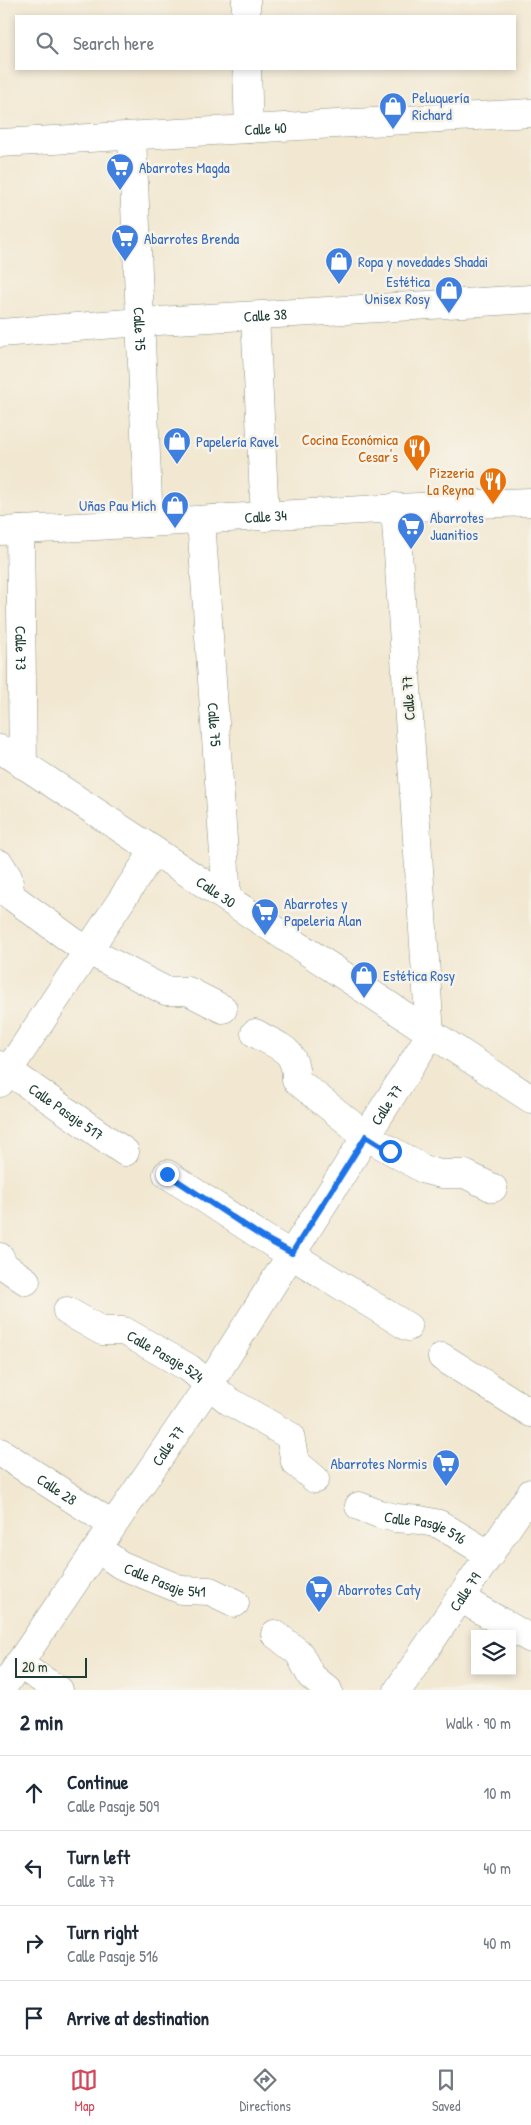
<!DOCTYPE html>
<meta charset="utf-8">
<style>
body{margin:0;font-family:"Patrick Hand",sans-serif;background:#f6f6f7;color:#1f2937}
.controls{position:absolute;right:15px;bottom:15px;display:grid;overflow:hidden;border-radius:0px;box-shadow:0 2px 8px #0003}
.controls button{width:45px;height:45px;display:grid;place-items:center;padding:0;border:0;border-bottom:1px solid #e0e1e3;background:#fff;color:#1f2937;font:25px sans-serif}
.scale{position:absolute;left:15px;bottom:12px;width:72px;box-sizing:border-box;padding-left:5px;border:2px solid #1f3d34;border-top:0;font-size:14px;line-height:18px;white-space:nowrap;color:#1f3d34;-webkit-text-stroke:4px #f7f3e8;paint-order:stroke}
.stop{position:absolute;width:15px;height:15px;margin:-11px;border:4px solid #1a73e8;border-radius:50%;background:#fff}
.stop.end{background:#1a73e8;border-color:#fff;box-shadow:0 1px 5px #0008}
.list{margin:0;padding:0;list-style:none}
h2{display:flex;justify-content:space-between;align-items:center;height:65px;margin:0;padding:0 20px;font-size:21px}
h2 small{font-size:16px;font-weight:400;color:#747a83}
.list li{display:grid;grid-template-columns:32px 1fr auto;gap:15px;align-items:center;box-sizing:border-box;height:75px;padding:0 20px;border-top:1px solid #e0e1e3}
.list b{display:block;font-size:19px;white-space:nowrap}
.list p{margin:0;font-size:16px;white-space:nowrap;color:#747a83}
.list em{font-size:16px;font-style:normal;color:#747a83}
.icon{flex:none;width:28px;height:28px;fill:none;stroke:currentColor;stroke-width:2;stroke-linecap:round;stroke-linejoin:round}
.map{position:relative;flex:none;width:531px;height:1690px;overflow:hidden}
.search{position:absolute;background:#fff;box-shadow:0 2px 8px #0003;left:15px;right:15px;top:15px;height:55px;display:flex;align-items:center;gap:12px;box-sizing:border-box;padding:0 18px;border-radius:0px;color:#747a83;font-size:19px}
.sheet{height:365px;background:#fff}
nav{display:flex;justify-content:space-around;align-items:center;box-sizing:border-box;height:70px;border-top:1px solid #e0e1e3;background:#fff;font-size:14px;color:#747a83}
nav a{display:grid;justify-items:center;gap:2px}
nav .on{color:#d1495b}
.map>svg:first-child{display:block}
</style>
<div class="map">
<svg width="531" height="1690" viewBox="0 0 531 1690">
<rect width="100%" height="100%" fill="#f7f3e8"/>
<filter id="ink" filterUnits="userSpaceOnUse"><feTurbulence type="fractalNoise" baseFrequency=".02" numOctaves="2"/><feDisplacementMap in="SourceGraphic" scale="10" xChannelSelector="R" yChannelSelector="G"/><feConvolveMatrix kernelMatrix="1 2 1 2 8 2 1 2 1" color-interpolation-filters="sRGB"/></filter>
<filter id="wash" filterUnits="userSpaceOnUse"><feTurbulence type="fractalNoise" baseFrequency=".0096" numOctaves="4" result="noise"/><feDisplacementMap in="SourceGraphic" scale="20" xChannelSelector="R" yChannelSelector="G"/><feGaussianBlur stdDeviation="1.12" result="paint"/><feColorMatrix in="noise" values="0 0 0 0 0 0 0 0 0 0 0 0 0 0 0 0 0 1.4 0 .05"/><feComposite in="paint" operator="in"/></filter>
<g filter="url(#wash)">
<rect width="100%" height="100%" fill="#f2e8d2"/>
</g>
<g filter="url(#ink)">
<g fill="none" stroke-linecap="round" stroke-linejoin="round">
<g stroke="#889283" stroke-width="29">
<g id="minor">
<polyline points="246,0 246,16"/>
<polyline points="247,69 249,129"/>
<path id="s1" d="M132 137 149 523"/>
<path id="s2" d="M0 143 531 113"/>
<polyline points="255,316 265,517"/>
<path id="s3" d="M0 333 141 322 531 299"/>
<path id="s4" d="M201 520 227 898"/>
<path id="s5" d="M20 530 23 765"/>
<path id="s6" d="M0 531C177 523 354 508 531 502"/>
<path id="s7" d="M0 749 531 1099"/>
<polyline points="0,864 8,877 11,896 74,942 106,960 166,991 188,991 223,1009"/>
<path d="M255 1033C280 1048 296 1048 296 1080L366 1136 425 1170 441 1174H465L493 1188"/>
<path id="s8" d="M0 1065 125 1152"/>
<polyline points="0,1083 154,851"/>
<polyline points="167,1174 264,1238 408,1327"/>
<polyline points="0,1257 3,1265 26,1281"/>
<path id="s9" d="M67 1311 102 1331H124L189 1368 229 1401 290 1436 295 1462 315 1479"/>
<polyline points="442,1357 531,1413"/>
<path id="s10" d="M0 1452 113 1525"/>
<path id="s11" d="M359 1506 379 1514 396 1518 420 1520 439 1524 490 1555"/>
<path id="s12" d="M98 1549 121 1565 182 1590 210 1591 235 1603"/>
<polyline points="460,1598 531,1639"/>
<polyline points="275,1634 299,1653 311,1676 328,1690"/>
<polyline points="18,1664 59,1690"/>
<path id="s13" d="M1 1690 210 1383 430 1035 395 507"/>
<path id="s14" d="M398 1690 531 1493"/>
</g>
</g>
<use href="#minor" stroke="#fff" stroke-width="28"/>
</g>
</g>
<g fill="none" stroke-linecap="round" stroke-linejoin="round" filter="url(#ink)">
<polyline stroke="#1a73e8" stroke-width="6" points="167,1174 264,1238 292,1253 366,1136 390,1151"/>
</g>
<defs>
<g id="shop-pin" transform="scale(1.4375)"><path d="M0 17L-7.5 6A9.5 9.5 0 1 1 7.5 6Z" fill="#3f7fe0" stroke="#f7f3e8"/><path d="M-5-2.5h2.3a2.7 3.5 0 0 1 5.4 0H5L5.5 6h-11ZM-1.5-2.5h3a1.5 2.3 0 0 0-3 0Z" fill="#fff"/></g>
<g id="supermarket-pin" transform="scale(1.4375)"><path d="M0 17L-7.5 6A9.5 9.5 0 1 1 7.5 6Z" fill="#3f7fe0" stroke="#f7f3e8"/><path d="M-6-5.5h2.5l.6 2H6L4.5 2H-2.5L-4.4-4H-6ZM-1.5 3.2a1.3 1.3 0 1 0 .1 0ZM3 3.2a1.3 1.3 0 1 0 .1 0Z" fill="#fff"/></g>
<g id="restaurant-pin" transform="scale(1.4375)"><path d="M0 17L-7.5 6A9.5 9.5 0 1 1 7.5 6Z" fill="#e8710a" stroke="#f7f3e8"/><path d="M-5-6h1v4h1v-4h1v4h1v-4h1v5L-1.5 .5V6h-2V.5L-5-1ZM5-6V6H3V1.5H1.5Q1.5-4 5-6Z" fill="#fff"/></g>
</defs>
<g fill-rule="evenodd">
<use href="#shop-pin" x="393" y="106"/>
<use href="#supermarket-pin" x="120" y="167"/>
<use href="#supermarket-pin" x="125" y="238"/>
<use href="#shop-pin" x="339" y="261"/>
<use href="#shop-pin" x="449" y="290"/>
<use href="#shop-pin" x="177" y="441"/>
<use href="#restaurant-pin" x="417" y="448"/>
<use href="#restaurant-pin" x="493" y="481"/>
<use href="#shop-pin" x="175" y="505"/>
<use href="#supermarket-pin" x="411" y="526"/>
<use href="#supermarket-pin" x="265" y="912"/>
<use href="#shop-pin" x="364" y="975"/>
<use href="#supermarket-pin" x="446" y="1463"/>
<use href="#supermarket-pin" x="319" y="1589"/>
</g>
<g text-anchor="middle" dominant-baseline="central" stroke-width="5" stroke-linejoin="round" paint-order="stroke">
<g font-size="15" fill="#366cbe" stroke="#f7f3e8" text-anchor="start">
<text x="412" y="97">Peluquería<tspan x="412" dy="17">Richard</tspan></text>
<text x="139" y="167">Abarrotes Magda</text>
<text x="144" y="238">Abarrotes Brenda</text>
<text x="358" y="261">Ropa y novedades Shadai</text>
<text x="430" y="281" text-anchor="end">Estética<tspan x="430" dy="17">Unisex Rosy</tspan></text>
<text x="196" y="441">Papelería Ravel</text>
<text x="156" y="505" text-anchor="end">Uñas Pau Mich</text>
<text x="430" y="517">Abarrotes<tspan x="430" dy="17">Juanitios</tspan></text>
<text x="284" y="903">Abarrotes y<tspan x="284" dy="17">Papeleria Alan</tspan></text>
<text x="383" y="975">Estética Rosy</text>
<text x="427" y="1463" text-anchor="end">Abarrotes Normis</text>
<text x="338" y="1589">Abarrotes Caty</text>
</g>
<g font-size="15" fill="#1f3d34" stroke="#f7f3e8">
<text stroke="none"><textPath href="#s2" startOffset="266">Calle 40</textPath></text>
<text stroke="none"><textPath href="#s3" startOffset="266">Calle 38</textPath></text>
<text stroke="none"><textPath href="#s1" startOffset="192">Calle 75</textPath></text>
<text stroke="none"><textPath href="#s6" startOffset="266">Calle 34</textPath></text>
<text stroke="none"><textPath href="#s5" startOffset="118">Calle 73</textPath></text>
<text transform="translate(408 698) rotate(-94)">Calle 77</text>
<text stroke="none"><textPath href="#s4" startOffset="205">Calle 75</textPath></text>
<text stroke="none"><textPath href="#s7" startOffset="259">Calle 30</textPath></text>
<text stroke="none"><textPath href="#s13" startOffset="701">Calle 77</textPath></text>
<text stroke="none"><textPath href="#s8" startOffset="81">Calle Pasaje 517</textPath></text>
<text stroke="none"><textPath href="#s9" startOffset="111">Calle Pasaje 524</textPath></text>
<text stroke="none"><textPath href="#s13" startOffset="296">Calle 77</textPath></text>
<text stroke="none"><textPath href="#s10" startOffset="68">Calle 28</textPath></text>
<text stroke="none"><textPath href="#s11" startOffset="70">Calle Pasaje 516</textPath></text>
<text stroke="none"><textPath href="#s12" startOffset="75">Calle Pasaje 541</textPath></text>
<text stroke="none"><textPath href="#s14" startOffset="119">Calle 79</textPath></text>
</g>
<g font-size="15" fill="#c56008" stroke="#f7f3e8" text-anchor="end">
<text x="398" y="439">Cocina Económica<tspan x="398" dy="17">Cesar's</tspan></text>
<text x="474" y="472">Pizzeria<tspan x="474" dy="17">La Reyna</tspan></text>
</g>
</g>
</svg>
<div class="controls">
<button><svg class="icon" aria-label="layers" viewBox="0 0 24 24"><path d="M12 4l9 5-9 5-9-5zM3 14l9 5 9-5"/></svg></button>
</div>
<div class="scale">20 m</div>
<div class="stop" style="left:390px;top:1151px"></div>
<div class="stop end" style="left:167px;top:1174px"></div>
<div class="search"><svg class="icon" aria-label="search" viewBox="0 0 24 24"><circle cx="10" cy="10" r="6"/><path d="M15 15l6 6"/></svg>Search here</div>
</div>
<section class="sheet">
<h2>2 min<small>Walk · 90 m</small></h2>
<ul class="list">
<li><svg class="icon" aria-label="ahead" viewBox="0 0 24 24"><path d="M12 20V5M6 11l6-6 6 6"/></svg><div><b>Continue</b><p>Calle Pasaje 509</p></div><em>10 m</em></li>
<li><svg class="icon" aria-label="left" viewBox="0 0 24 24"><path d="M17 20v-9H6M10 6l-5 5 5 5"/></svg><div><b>Turn left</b><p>Calle 77</p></div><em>40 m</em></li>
<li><svg class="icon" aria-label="right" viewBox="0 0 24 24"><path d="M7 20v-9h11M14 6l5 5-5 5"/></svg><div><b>Turn right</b><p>Calle Pasaje 516</p></div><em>40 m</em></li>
<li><svg class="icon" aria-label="arrive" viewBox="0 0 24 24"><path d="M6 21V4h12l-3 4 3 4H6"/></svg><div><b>Arrive at destination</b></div></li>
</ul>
</section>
<nav>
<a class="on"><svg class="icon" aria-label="map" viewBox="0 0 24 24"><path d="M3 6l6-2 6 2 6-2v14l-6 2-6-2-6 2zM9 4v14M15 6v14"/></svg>Map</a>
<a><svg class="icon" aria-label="directions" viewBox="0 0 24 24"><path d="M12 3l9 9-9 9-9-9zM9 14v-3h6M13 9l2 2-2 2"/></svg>Directions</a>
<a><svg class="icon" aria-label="saved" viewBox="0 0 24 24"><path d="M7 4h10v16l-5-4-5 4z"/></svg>Saved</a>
</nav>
